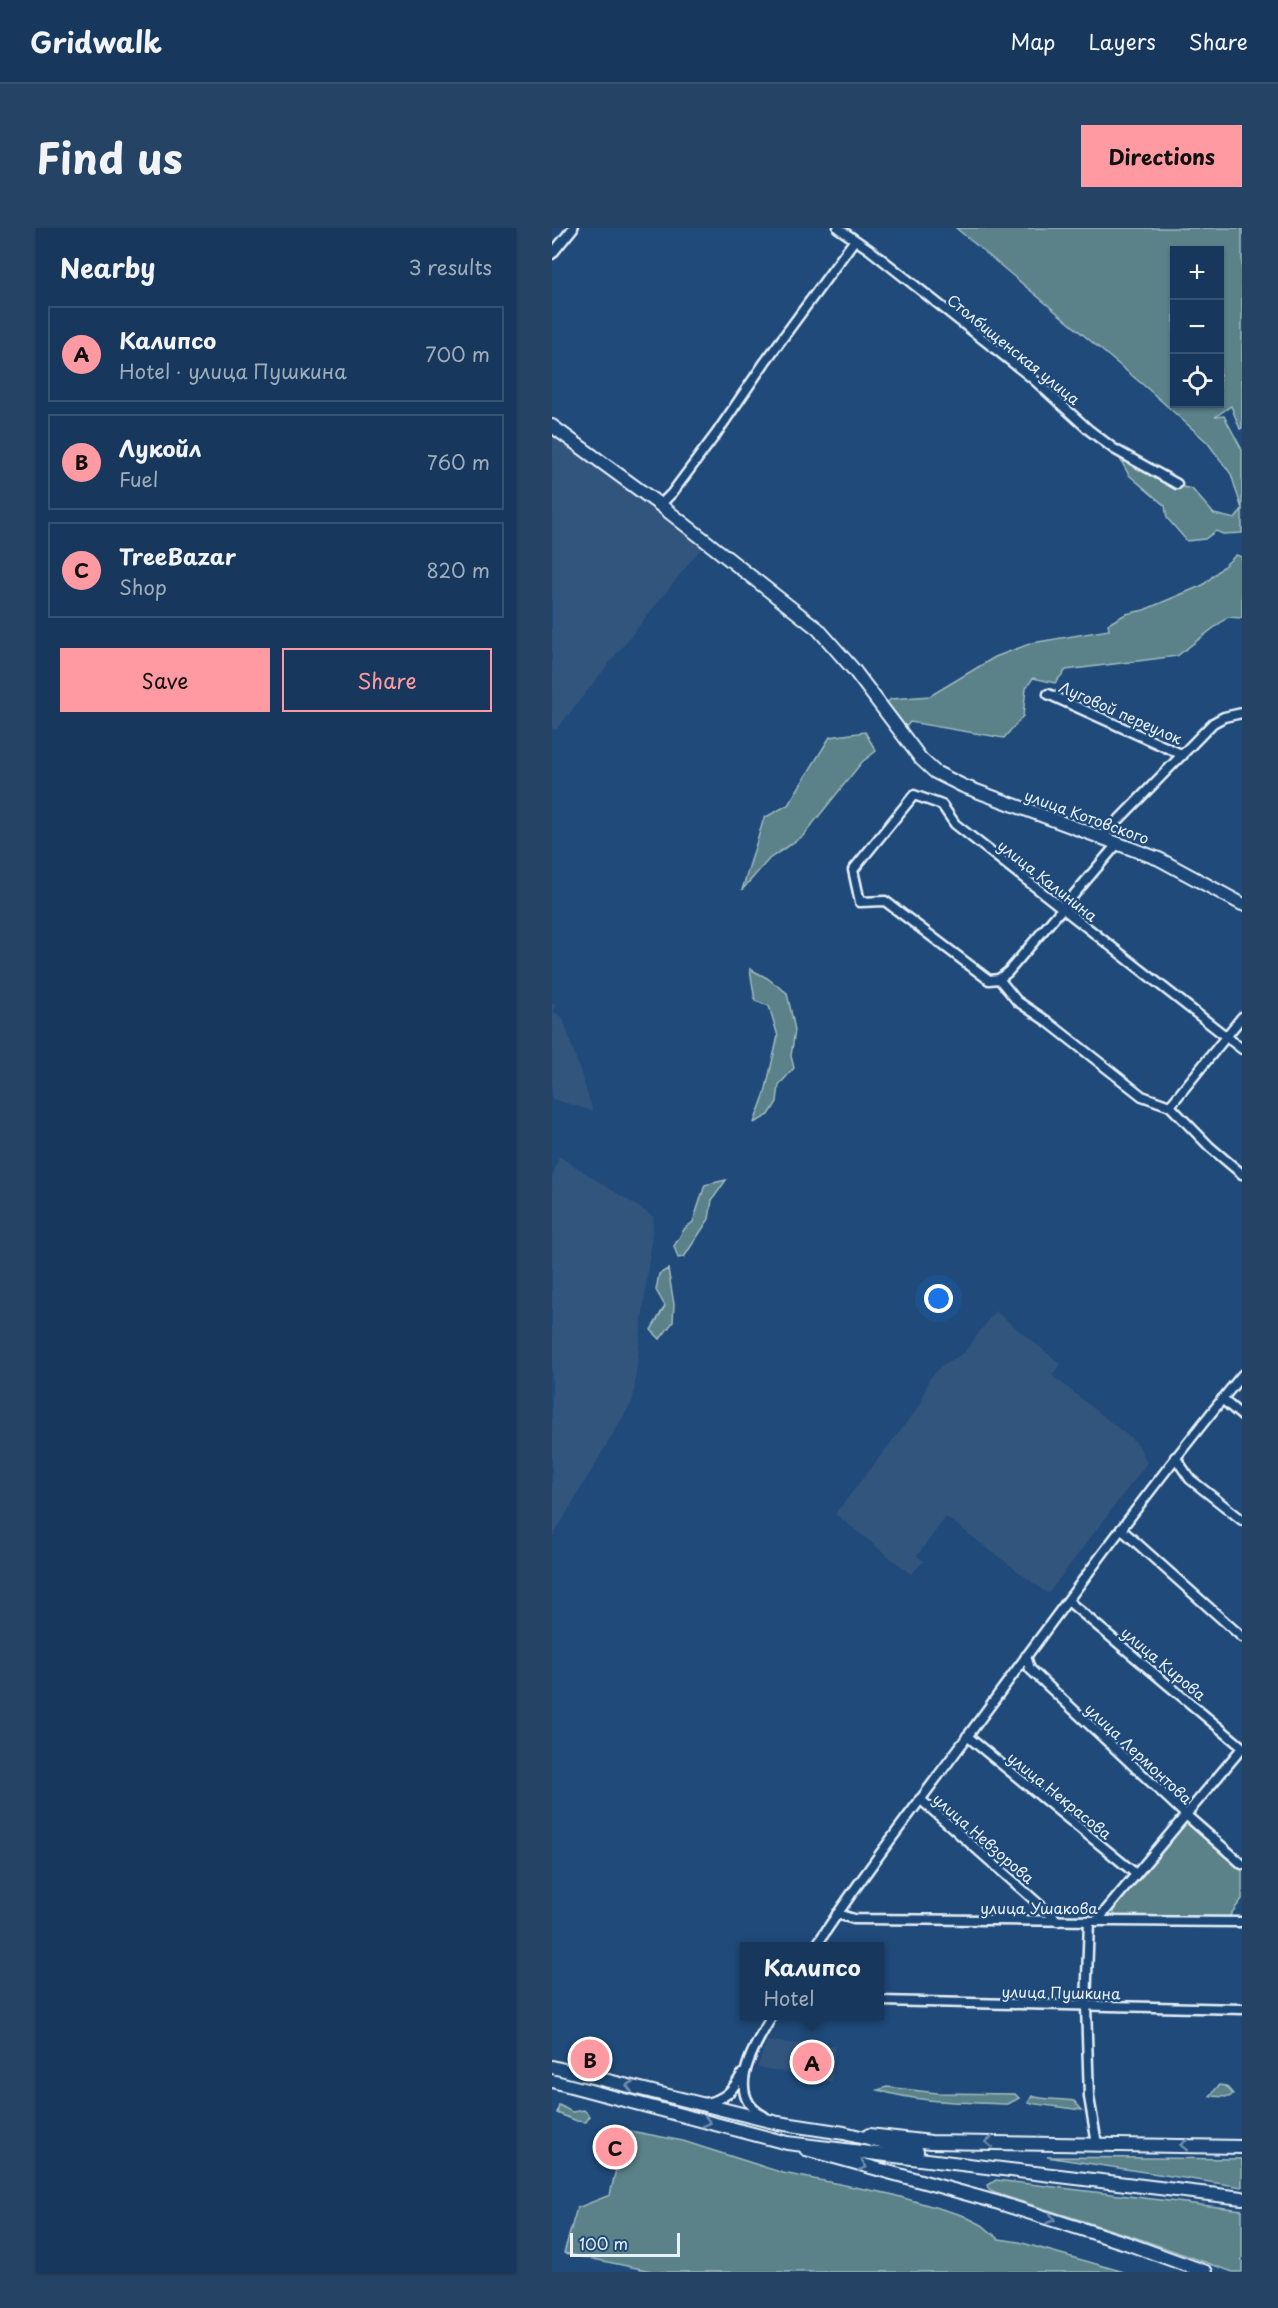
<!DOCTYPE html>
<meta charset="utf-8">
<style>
body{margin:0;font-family:"Playpen Sans",sans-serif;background:#244365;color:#f1f3f6}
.controls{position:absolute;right:18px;top:18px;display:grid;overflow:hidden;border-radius:0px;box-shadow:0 2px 4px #0004}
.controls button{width:54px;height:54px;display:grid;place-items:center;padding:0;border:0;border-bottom:2px solid #365272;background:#17385c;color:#f1f3f6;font:30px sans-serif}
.scale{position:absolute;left:18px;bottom:15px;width:110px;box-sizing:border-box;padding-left:6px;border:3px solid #e8f1f8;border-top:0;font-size:16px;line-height:21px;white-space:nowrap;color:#e8f1f8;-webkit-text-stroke:4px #1f4a7a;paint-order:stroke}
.you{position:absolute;left:387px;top:1071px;width:21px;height:21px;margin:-15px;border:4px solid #fff;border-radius:50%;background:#1a73e8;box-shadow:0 0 0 9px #1a73e833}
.badge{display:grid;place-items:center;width:39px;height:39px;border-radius:50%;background:#ff9aa2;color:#111;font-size:20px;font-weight:700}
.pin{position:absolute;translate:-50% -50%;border:3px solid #fff;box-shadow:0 2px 6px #0006}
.popup{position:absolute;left:188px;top:1714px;width:144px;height:78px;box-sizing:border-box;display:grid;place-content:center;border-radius:0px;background:#17385c;filter:drop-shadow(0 2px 4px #0005);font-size:20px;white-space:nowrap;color:#9eacbb}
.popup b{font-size:22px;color:#f1f3f6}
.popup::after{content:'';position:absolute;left:50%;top:100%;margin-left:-12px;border:12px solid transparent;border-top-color:#17385c}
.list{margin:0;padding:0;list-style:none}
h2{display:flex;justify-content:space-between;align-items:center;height:78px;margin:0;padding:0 24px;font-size:26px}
h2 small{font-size:20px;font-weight:400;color:#9eacbb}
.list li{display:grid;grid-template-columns:39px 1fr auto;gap:18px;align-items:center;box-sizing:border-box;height:96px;margin:0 12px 12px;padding:0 12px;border:2px solid #365272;border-radius:0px}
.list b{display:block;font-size:22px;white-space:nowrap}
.list p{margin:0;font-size:20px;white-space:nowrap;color:#9eacbb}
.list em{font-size:20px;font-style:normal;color:#9eacbb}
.actions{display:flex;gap:12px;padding:18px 24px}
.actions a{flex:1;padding:14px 0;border:2px solid #ff9aa2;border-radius:0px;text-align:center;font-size:21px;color:#ff9aa2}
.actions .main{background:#ff9aa2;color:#111}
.icon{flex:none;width:33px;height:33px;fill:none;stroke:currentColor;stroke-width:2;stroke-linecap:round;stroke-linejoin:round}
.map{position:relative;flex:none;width:690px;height:2044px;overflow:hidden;border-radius:0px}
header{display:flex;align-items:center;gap:36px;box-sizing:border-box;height:84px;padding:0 30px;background:#17385c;border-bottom:2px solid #365272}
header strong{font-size:28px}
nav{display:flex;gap:33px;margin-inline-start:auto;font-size:21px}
.intro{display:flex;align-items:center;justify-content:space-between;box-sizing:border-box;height:144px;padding:0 36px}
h1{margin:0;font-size:42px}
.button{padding:15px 27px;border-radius:0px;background:#ff9aa2;color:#111;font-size:21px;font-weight:700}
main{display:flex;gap:36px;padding:0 36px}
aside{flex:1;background:#17385c;border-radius:0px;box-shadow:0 2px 4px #0004}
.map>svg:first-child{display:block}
</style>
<header>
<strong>Gridwalk</strong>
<nav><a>Map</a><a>Layers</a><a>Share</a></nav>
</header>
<div class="intro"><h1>Find us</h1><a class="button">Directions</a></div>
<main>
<aside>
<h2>Nearby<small>3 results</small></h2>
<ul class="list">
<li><span class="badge">A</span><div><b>Калипсо</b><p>Hotel · улица Пушкина</p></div><em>700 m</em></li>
<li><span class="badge">B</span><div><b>Лукойл</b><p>Fuel</p></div><em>760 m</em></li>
<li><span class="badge">C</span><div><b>TreeBazar</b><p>Shop</p></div><em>820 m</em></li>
</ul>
<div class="actions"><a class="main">Save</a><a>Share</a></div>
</aside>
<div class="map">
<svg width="690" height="2044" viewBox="0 0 690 2044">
<rect width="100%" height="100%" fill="#1f4a7a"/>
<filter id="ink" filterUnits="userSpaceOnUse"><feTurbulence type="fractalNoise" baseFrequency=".0167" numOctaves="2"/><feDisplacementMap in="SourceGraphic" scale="12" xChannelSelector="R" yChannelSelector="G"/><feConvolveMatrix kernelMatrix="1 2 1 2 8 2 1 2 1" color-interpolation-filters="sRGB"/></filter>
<g filter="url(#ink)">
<g fill="#33547d">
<polygon points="0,205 151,318 4,502 0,500"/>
<polygon points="0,775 4,778 1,783 11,790 41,883 0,871"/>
<polygon points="7,928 102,989 81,1172 0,1310 0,950"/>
<polygon points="443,1083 509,1136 500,1147 586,1216 595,1235 496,1366 394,1289 365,1328 372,1333 359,1346 283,1286 369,1176 376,1153 389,1138 412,1125"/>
<polygon points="215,1813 283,1818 280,1854 205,1839"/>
</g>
<g fill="#5a8288" stroke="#a1bac0" stroke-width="1.5" fill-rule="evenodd">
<path d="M404 0H690V200L688 201 679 178 663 189 672 188 690 222V305L671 306 664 303 653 311 635 313 615 290 613 278 577 247 568 231 612 255 640 261 662 286 683 291 690 281 679 246 655 214 596 161ZM622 22H668V176H622Z"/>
<polygon points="684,327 690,329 690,390 676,389 625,428 514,442 503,455 481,450 474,460 471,488 452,510 358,494 353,500 333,476 339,471 378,468 443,429 480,415 557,402 556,396 574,386 592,382 651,357"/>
<polygon points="313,504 324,523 310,534 251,608 217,631 190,662 212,590 236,577 278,509"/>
<polygon points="198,741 215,750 235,765 243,802 239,828 242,840 227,857 225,874 217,887 202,895 213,865 226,808 217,778 203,773"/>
<polygon points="174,952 160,972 157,991 132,1029 126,1030 122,1018 133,1000 141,994 153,957"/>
<polygon points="116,1041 122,1076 121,1094 108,1111 99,1102 113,1078 104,1062 107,1046"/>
<polygon points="634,1593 690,1641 690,1671 676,1690 564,1690 560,1681"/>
<polygon points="667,1857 674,1858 681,1866 677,1869 658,1868"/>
<path d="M335 1859 385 1865 463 1866 467 1870 456 1876C412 1874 368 1875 326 1862Z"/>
<path d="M480 1868C493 1872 508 1871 522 1873L530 1882 476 1875Z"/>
<polygon points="7,1877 20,1884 32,1882 38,1888 34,1894 25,1893 5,1885"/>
<polygon points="73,1902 131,1913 231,1945 338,1966 410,1987 430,1997 447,2011 467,2014 572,2044 104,2044 12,2025 25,1980 58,1967"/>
<polygon points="495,1929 690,1931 690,1959"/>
<polygon points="444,1952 690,1982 690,2044 681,2044 585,2010 443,1965 437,1962 436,1957"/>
</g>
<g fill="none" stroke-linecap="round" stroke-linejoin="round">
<g stroke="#e8f1f8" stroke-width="13">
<g id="street">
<polyline points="286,0 318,22 480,150 537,202 562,221 625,256"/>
<polyline points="0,26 21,0"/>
<polyline points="108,277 120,265 164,206 213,134 302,13"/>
<polyline points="496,466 631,527"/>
<polyline points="550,609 661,495 672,489 690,485"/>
<polyline points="566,615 456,744 447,751 437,752 333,673 308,674 301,642 362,567 390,577 403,596 690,821"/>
<polyline points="447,751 465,773 496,794 590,868 618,878 658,919 690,946"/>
<polyline points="618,878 690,789"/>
<polyline points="670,1171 690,1188"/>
<polyline points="623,1229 638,1251 690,1292"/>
<polyline points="569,1301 690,1409"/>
<polyline points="516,1373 690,1519"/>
<polyline points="474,1428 478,1441 634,1587 690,1636"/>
<polyline points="415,1508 584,1646"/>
<polyline points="368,1571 506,1693"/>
<polyline points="285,1686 302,1691 690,1694"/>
<polyline points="537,1693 534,1778 537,1869 545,1916"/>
<polyline points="545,1693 690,1520"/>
<path d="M264 1718C311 1646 364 1578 415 1509 505 1387 594 1264 690 1147"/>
<polyline points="328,1773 690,1781"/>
<path d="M153 1875C173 1872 181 1862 190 1846"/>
<path d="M212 1888C170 1867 204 1816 220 1788"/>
</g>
</g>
<g stroke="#e8f1f8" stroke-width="16">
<g id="secondary">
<polyline points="0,198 108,277 266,401 302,442 369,531 383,544 411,558 607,631 690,676"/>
<polyline points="317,1907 379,1914 690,1919"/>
<polyline points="254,1921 444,1974 574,2015 654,2044"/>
</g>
</g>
<g stroke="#e8f1f8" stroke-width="16">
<g id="primary">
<polyline points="0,1839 226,1895 292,1905 365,1923"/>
<polyline points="0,1853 235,1915 690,1970"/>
</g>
</g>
<use href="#street" stroke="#1f4a7a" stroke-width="8"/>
<use href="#secondary" stroke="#1f4a7a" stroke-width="12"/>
<use href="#primary" stroke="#1f4a7a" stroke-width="12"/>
</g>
<defs><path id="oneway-chevron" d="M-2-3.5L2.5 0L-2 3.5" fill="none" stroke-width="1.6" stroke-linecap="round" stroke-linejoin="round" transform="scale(1.5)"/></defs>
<g stroke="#6f8dac">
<use href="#oneway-chevron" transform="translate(78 1858) rotate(-166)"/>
<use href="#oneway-chevron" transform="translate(155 1894) rotate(15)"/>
<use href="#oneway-chevron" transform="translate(437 1914) rotate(-179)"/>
<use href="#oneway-chevron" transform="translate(632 1917) rotate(-179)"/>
<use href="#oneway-chevron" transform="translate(311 1938) rotate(17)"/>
<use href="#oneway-chevron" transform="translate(499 1991) rotate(18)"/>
</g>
</g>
<g text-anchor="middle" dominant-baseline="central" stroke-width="5" stroke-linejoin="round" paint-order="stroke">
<g font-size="15" fill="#e8f1f8" stroke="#1f4a7a">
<text transform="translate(462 121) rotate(39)">Столбищенская улица</text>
<text transform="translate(569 484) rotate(24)">Луговой переулок</text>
<text transform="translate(535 588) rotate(20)">улица Котовского</text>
<text transform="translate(496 652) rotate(38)">улица Калинина</text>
<text transform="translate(612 1435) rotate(40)">улица Кирова</text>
<text transform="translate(587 1525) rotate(43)">улица Лермонтова</text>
<text transform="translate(508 1567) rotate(39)">улица Некрасова</text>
<text transform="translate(432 1610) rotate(41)">улица Невзорова</text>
<text x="487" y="1679">улица Ушакова</text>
<text transform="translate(509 1764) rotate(1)">улица Пушкина</text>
</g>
</g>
</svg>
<div class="controls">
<button>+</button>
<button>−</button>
<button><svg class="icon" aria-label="locate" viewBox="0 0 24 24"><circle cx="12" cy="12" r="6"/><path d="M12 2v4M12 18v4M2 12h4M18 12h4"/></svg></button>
</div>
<div class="scale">100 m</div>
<div class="you"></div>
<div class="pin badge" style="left:260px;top:1834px">A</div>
<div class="popup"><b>Калипсо</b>Hotel</div>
<div class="pin badge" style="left:38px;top:1831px">B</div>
<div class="pin badge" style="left:63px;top:1919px">C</div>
</div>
</main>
